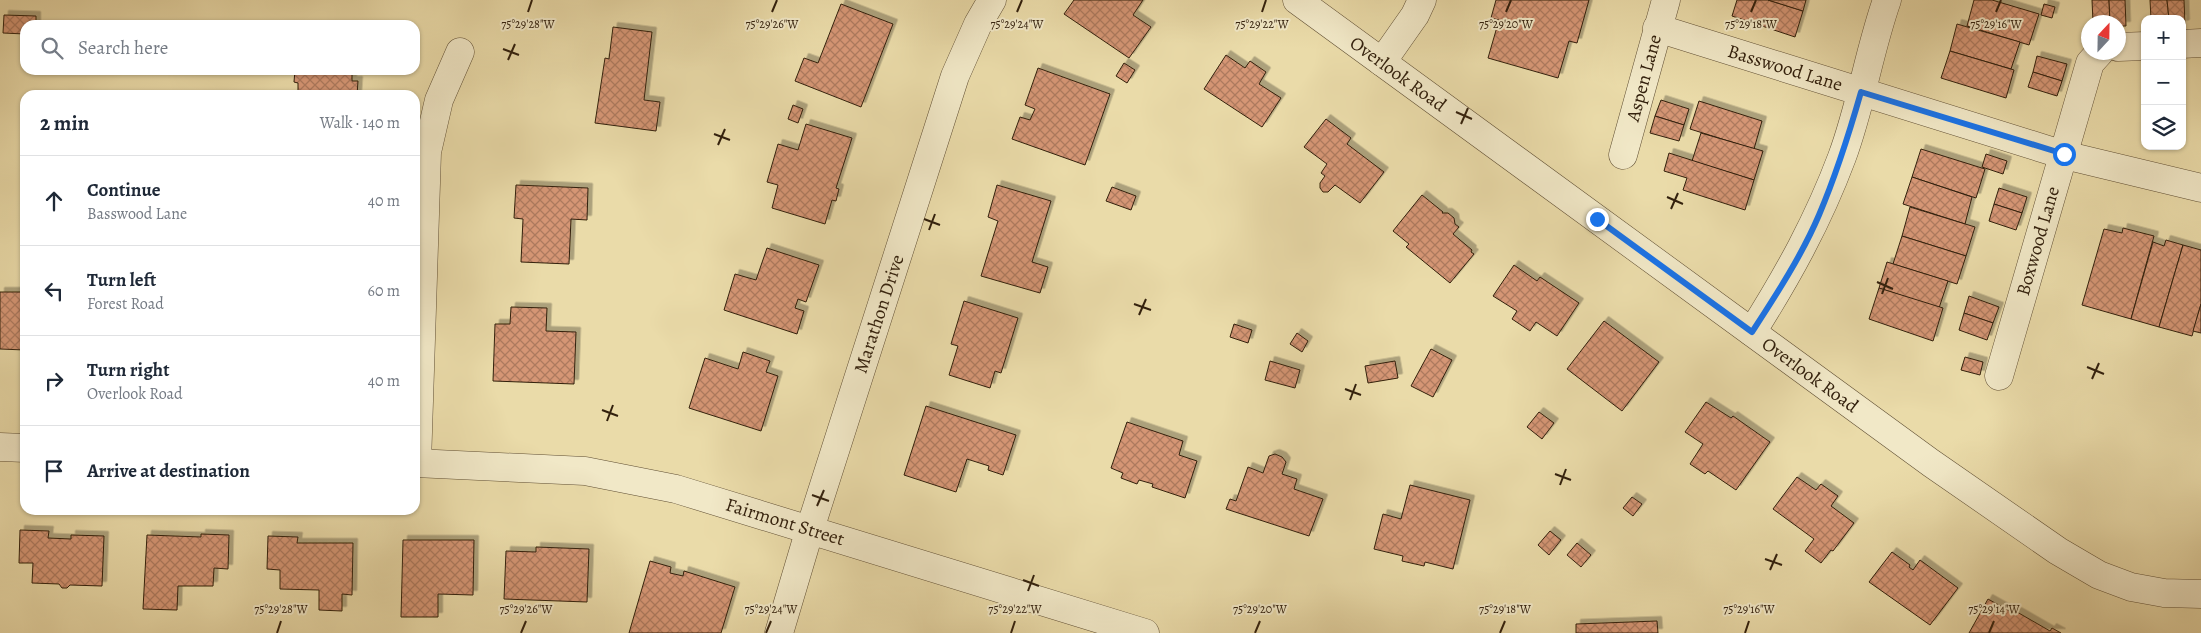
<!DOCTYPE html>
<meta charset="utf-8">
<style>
body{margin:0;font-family:Alegreya,serif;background:#f6f6f7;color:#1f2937}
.controls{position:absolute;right:15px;top:15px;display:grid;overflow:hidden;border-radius:10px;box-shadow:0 1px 4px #0004}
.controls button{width:45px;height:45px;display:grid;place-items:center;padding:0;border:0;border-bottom:1px solid #e0e1e3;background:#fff;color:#1f2937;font:25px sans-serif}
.compass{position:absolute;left:2081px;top:15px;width:45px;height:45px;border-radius:50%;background:#fff;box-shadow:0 1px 4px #0004;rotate:22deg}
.stop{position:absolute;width:15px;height:15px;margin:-11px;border:4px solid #1a73e8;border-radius:50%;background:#fff}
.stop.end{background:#1a73e8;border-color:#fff;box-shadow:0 1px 5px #0008}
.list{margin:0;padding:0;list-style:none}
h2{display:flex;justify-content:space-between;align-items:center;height:65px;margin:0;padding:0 20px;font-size:21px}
h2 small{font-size:16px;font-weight:400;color:#747a83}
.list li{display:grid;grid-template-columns:32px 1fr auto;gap:15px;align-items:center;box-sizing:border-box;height:90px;padding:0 20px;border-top:1px solid #e0e1e3}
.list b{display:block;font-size:19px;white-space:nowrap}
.list p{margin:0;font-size:16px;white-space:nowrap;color:#747a83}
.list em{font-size:16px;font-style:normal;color:#747a83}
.icon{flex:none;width:28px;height:28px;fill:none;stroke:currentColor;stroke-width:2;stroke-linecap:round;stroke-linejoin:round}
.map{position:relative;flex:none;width:2201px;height:633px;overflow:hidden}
.search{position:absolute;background:#fff;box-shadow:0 1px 4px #0004;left:20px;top:20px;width:400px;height:55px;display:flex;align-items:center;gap:12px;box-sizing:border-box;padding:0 18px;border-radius:15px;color:#747a83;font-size:19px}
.panel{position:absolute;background:#fff;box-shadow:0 1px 4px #0004;left:20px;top:90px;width:400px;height:425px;border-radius:15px}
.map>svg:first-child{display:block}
</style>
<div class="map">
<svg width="2201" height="633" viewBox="0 0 2201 633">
<defs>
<pattern id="building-cross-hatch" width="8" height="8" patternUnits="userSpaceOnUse" patternTransform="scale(1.25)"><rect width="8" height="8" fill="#d59675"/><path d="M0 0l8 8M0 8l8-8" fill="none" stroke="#ad7a5e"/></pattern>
<filter id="shadow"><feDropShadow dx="4.5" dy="-4.5" stdDeviation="0" flood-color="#0004"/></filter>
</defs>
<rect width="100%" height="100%" fill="#eadba9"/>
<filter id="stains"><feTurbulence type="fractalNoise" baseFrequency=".004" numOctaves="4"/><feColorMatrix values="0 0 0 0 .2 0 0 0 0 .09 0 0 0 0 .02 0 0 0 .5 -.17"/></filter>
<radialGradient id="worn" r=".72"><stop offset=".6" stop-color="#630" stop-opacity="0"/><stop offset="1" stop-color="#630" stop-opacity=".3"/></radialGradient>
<g fill="url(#building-cross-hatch)" stroke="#32200d" filter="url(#shadow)">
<polygon points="1074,0 1143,0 1133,15 1151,27 1129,58 1064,14"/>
<polygon points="1496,0 1589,0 1577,43 1569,41 1558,78 1488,58 1499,20 1491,18"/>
<polygon points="1737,0 1768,0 1803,11 1795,37 1732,16"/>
<polygon points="1768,0 1806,0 1803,11"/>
<polygon points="1974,0 1992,0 2039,14 2029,45 1967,26"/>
<polygon points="2092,0 2109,0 2110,22 2093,22"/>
<polygon points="2109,0 2125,0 2126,26 2118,26 2118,22 2110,22"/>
<polygon points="2150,0 2167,0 2169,19 2151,19"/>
<polygon points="2167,0 2184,0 2185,24 2182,25 2182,19 2169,19"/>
<polygon points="841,4 893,24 861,107 795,81 804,58 818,63"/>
<polygon points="2044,4 2055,7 2052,18 2041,15"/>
<polygon points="4,15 36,16 36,25 25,25 25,34 3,33"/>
<polygon points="1957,24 2020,42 2011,69 1950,51"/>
<polygon points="613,27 652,32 644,100 660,102 656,131 595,123 605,58 609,59"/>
<polygon points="1950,51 2014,70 2006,98 1941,78"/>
<polygon points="1226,55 1245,68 1250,61 1266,72 1259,84 1281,98 1262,127 1204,89"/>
<polygon points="2037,56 2067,64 2062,81 2033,72"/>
<polygon points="1124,63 1135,70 1127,83 1116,76"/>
<polygon points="1038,68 1110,94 1085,165 1012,139 1020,117 1030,120 1035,109 1025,105"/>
<polygon points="295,70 352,70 352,81 358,81 357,95 298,95 298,83 294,82"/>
<polygon points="2033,72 2062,81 2057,96 2028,87"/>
<polygon points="1661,100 1689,109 1684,125 1655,116"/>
<polygon points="1699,101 1762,121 1754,149 1690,129"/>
<polygon points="793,105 803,109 798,123 788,119"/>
<polygon points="1655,116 1684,125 1679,141 1650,133"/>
<polygon points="1326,119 1351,138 1347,144 1384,172 1360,203 1335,185 1328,192 1323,192 1320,188 1320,183 1325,176 1321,173 1327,164 1304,147"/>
<polygon points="806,124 852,138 836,188 839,189 836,201 832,200 825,224 772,208 778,185 767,182 778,144 798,150"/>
<polygon points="1701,133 1763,151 1754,180 1692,161"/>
<polygon points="1921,149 1985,169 1976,198 1912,177"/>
<polygon points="1669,153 1754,180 1745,210 1683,190 1687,178 1664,171"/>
<polygon points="1986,154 2007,161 2003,174 1982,167"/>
<polygon points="1912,177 1972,197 1965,224 1903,204"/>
<polygon points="516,185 588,188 587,220 571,219 569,264 521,262 523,219 514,218"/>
<polygon points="997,185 1051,201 1032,262 1048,267 1040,293 981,276 998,221 988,217"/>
<polygon points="1112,187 1136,196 1131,210 1106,201"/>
<polygon points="1999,188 2027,197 2022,213 1994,204"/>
<polygon points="1422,195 1443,212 1442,213 1448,213 1454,218 1455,224 1459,227 1453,234 1472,250 1471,252 1474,254 1450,283 1406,247 1409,244 1393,231"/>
<polygon points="1994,204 2022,213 2016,230 1989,221"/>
<polygon points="1910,207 1975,227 1966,256 1902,236"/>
<polygon points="2123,228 2154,236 2131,319 2082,305 2104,229 2122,233"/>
<polygon points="1902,236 1966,256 1957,284 1893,264"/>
<polygon points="2166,240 2183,245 2159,327 2131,319 2153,242 2164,246"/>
<polygon points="2183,245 2201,250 2201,304 2192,336 2159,327"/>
<polygon points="767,248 819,265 806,302 798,299 795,308 804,311 797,334 724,310 735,274 756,280"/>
<polygon points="1887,262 1948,281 1939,308 1879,288"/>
<polygon points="1514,265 1537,281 1540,277 1579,303 1557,336 1536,322 1530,331 1512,319 1517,311 1493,296"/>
<polygon points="1879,288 1943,308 1933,341 1869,319"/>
<polygon points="0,292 25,292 25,350 0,349"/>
<polygon points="1969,296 1999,307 1993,323 1964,313"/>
<polygon points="964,301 1018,318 1001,373 995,371 990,388 949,375 958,346 951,344"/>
<polygon points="2201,304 2201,333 2193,331"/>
<polygon points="511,307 547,308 546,331 576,332 574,384 493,381 495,324 510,324"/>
<polygon points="1964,313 1993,323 1987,340 1959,330"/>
<polygon points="1604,321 1659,362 1622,411 1567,369"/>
<polygon points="1234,324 1252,330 1248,343 1230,337"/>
<polygon points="1297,333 1308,341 1302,352 1290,344"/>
<polygon points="1431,349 1452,360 1433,397 1411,386"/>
<polygon points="743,352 770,361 766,372 778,376 761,431 689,408 705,358 738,369"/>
<polygon points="1965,357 1983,362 1980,375 1961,370"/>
<polygon points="1270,361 1300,370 1295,388 1265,380"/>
<polygon points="1395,361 1398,378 1368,383 1365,366"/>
<polygon points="1706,402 1731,418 1733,416 1770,442 1736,490 1708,471 1705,474 1690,464 1703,444 1685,432"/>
<polygon points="926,406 1016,435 1003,475 988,470 989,466 967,459 956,492 904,475"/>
<polygon points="1539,412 1554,423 1542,439 1527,427"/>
<polygon points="1127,422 1183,441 1179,455 1197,461 1185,498 1152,487 1153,484 1139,480 1137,484 1121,478 1123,473 1111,468"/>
<polygon points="1275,454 1282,457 1286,462 1282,474 1297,479 1294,489 1323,499 1309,536 1226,509 1230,499 1236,501 1248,467 1263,473 1269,456"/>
<polygon points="1797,477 1816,490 1821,484 1838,496 1831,506 1854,523 1833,551 1831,550 1821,563 1805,551 1814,539 1773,509"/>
<polygon points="1410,485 1470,500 1453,569 1425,562 1424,566 1402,561 1403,556 1374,549 1383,514 1401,519"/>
<polygon points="1632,497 1642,504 1633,516 1623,508"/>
<polygon points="20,530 49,531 48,538 71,539 71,535 104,536 102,586 70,585 67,588 62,588 59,584 32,583 33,563 19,563"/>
<polygon points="1550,531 1561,540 1549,555 1538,545"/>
<polygon points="201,534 229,535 228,569 214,568 213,586 178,586 177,610 143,609 147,535 201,537"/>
<polygon points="268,536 298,537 297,543 353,543 352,595 342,594 342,611 319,610 319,590 280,589 280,570 267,569"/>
<polygon points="403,540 474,540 473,595 438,594 438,617 401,617"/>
<polygon points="1577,543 1591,555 1581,567 1567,555"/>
<polygon points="536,547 589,549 587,602 504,599 506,551 536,552"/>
<polygon points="1892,552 1910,565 1909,567 1913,570 1920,560 1958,588 1930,625 1869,582"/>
<polygon points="650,561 671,567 670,573 683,576 684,571 735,587 721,633 629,633"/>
<polygon points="1988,599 2015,614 2017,612 2050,631 2052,628 2061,633 1969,633"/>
<polygon points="1657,621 1658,633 1576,633 1576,624"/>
</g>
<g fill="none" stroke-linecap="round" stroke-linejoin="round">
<g stroke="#604f34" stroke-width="29">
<g id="minor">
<polyline points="1297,0 1931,463 2058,551 2099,575 2131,587 2164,593 2201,594"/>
<polyline points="1657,28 2064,155 2201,188"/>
<polyline points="2182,44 2201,43"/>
<polyline points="2118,47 2145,46"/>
<polyline points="1382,62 1415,15 1422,0"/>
<polyline points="1623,155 1666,0"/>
<path d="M1752 332C1788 275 1818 221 1842 157 1861 106 1869 51 1887 0"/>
<polyline points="1999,376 2090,63 2100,52"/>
<polyline points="0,447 25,448"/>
<polyline points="415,463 585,471 676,489 1145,633"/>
<polyline points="417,463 427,152 439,100 460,52"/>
<polyline points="779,633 810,529 955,76 978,24 992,0"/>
</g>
</g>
<use href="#minor" stroke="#f1e8c7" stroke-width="28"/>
</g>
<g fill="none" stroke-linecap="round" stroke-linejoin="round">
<path stroke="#1a73e8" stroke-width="6" d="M1597 219 1752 332C1776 295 1801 257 1819 215 1836 175 1849 134 1861 92L2064 154"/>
</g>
<path fill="none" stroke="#32200d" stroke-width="2" d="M528 12 532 0M772 12 777 0M1017 12 1022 0M1262 12 1266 0M1506 12 1511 0M1751 12 1756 0M1996 12 2001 0M503 49 519 55M508 60 515 44M1456 112 1472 119M1461 124 1468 108M714 134 730 140M718 145 725 129M1667 197 1683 204M1671 209 1678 193M924 219 940 225M929 230 935 214M1877 282 1893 289M1882 294 1888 278M1134 304 1151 310M1139 315 1146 299M2087 367 2104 374M2092 379 2099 363M1345 389 1361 395M1350 400 1356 384M602 410 618 416M607 421 613 405M1555 474 1571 480M1560 485 1566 469M812 495 829 501M817 506 824 490M1765 559 1782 565M1770 570 1777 554M1023 580 1039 586M1028 591 1034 575M277 633 281 621M521 633 526 621M766 633 771 621M1011 633 1015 621M1255 633 1260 621M1500 633 1505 621M1745 633 1749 621M1989 633 1994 621"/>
<g text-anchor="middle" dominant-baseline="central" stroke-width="4" stroke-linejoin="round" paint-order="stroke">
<g font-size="19" fill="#32200d" stroke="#f1e8c7">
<text transform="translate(1785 68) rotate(17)">Basswood Lane</text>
<text transform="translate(1398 74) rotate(36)">Overlook Road</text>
<text transform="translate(1644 78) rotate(-75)">Aspen Lane</text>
<text transform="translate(2038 241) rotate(-74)">Boxwood Lane</text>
<text transform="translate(879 314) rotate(-72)">Marathon Drive</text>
<text transform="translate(1810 375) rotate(36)">Overlook Road</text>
<text transform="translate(785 522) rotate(17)">Fairmont Street</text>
</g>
</g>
<g font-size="12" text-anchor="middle" fill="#32200d" stroke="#f1e8c7" stroke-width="4" stroke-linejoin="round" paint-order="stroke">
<text x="528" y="28">75°29'28"W</text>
<text x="772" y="28">75°29'26"W</text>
<text x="1017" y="28">75°29'24"W</text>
<text x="1262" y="28">75°29'22"W</text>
<text x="1506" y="28">75°29'20"W</text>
<text x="1751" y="28">75°29'18"W</text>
<text x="1996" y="28">75°29'16"W</text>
<text x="281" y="613">75°29'28"W</text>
<text x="526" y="613">75°29'26"W</text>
<text x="771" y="613">75°29'24"W</text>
<text x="1015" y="613">75°29'22"W</text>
<text x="1260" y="613">75°29'20"W</text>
<text x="1505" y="613">75°29'18"W</text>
<text x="1749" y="613">75°29'16"W</text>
<text x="1994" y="613">75°29'14"W</text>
</g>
<rect width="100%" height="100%" filter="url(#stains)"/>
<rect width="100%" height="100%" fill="url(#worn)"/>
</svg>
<div class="controls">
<button>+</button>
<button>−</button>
<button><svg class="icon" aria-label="layers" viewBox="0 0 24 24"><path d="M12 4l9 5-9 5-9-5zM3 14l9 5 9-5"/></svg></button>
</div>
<svg class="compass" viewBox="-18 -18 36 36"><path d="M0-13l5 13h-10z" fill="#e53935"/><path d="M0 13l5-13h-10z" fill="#747a83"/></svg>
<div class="stop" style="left:2064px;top:154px"></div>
<div class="stop end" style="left:1597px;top:219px"></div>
<div class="search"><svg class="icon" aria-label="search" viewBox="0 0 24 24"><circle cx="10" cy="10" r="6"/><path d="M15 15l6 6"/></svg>Search here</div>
<section class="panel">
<h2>2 min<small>Walk · 140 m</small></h2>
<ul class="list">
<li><svg class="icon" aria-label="ahead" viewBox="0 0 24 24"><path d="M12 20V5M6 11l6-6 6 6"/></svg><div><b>Continue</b><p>Basswood Lane</p></div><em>40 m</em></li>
<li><svg class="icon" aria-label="left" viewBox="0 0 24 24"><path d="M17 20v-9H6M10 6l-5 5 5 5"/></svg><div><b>Turn left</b><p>Forest Road</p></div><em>60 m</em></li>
<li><svg class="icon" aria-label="right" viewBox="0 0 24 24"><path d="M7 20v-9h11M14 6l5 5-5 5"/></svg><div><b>Turn right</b><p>Overlook Road</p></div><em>40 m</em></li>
<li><svg class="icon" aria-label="arrive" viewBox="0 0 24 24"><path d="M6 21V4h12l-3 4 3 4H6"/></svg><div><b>Arrive at destination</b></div></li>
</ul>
</section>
</div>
